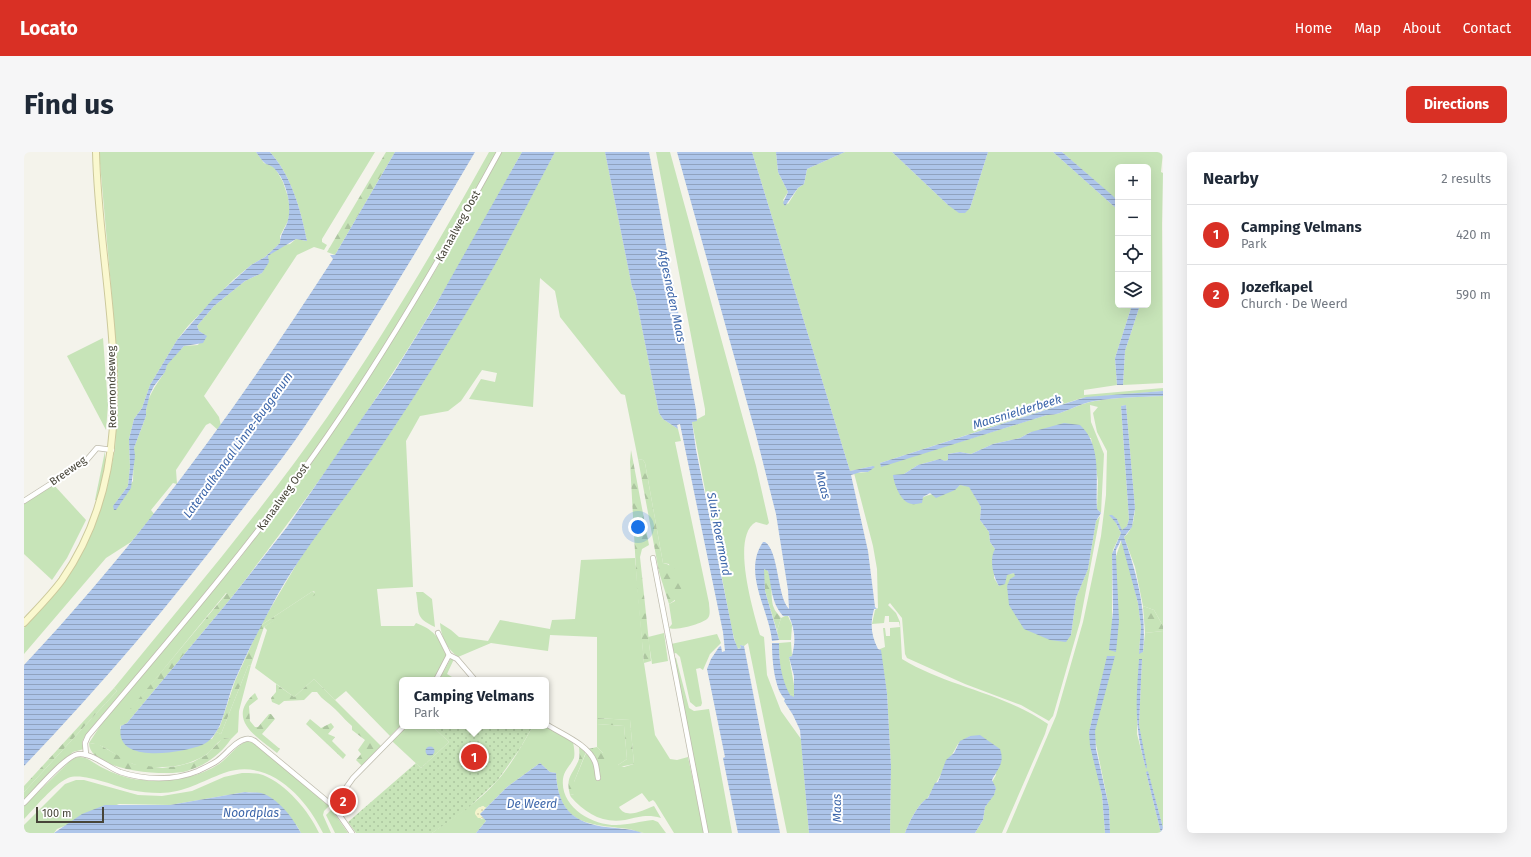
<!DOCTYPE html>
<meta charset="utf-8">
<style>
body{margin:0;font-family:"Fira Sans",sans-serif;background:#f6f6f7;color:#1f2937}
.controls{position:absolute;right:12px;top:12px;display:grid;overflow:hidden;border-radius:6px;box-shadow:0 4px 16px #0002}
.controls button{width:36px;height:36px;display:grid;place-items:center;padding:0;border:0;border-bottom:1px solid #e0e1e3;background:#fff;color:#1f2937;font:20px sans-serif}
.scale{position:absolute;left:12px;bottom:10px;width:68px;box-sizing:border-box;padding-left:4px;border:2px solid #474539;border-top:0;font-size:11px;line-height:14px;white-space:nowrap;color:#474539;-webkit-text-stroke:3px #fff;paint-order:stroke}
.you{position:absolute;left:614px;top:375px;width:14px;height:14px;margin:-10px;border:3px solid #fff;border-radius:50%;background:#1a73e8;box-shadow:0 0 0 6px #1a73e833}
.badge{display:grid;place-items:center;width:26px;height:26px;border-radius:50%;background:#d93025;color:#fff;font-size:13px;font-weight:700}
.pin{position:absolute;translate:-50% -50%;border:2px solid #fff;box-shadow:0 1px 4px #0006}
.popup{position:absolute;left:375px;top:525px;width:150px;height:52px;box-sizing:border-box;display:grid;place-content:center;border-radius:6px;background:#fff;filter:drop-shadow(0 1px 3px #0005);font-size:13px;white-space:nowrap;color:#747a83}
.popup b{font-size:15px;color:#1f2937}
.popup::after{content:'';position:absolute;left:50%;top:100%;margin-left:-8px;border:8px solid transparent;border-top-color:#fff}
.list{margin:0;padding:0;list-style:none}
h2{display:flex;justify-content:space-between;align-items:center;height:52px;margin:0;padding:0 16px;font-size:17px}
h2 small{font-size:13px;font-weight:400;color:#747a83}
.list li{display:grid;grid-template-columns:26px 1fr auto;gap:12px;align-items:center;box-sizing:border-box;height:60px;padding:0 16px;border-top:1px solid #e0e1e3}
.list b{display:block;font-size:15px;white-space:nowrap}
.list p{margin:0;font-size:13px;white-space:nowrap;color:#747a83}
.list em{font-size:13px;font-style:normal;color:#747a83}
.icon{flex:none;width:22px;height:22px;fill:none;stroke:currentColor;stroke-width:2;stroke-linecap:round;stroke-linejoin:round}
.map{position:relative;flex:none;width:1139px;height:681px;overflow:hidden;border-radius:6px}
header{display:flex;align-items:center;gap:24px;box-sizing:border-box;height:56px;padding:0 20px;background:#d93025;color:#fff}
header strong{font-size:19px}
nav{display:flex;gap:22px;margin-inline-start:auto;font-size:14px}
.intro{display:flex;align-items:center;justify-content:space-between;box-sizing:border-box;height:96px;padding:0 24px}
h1{margin:0;font-size:28px}
.button{padding:10px 18px;border-radius:6px;background:#d93025;color:#fff;font-size:14px;font-weight:700}
main{display:flex;gap:24px;padding:0 24px}
aside{flex:1;background:#fff;border-radius:6px;box-shadow:0 4px 16px #0002}
.map>svg:first-child{display:block}
</style>
<header>
<strong>Locato</strong>
<nav><a>Home</a><a>Map</a><a>About</a><a>Contact</a></nav>
</header>
<div class="intro"><h1>Find us</h1><a class="button">Directions</a></div>
<main>
<div class="map">
<svg width="1139" height="681" viewBox="0 0 1139 681">
<defs>
<pattern id="forest-firs" width="22" height="20" patternUnits="userSpaceOnUse"><rect width="22" height="20" fill="#c7e4b8"/><path d="M5 1l3.5 6h-7zM16 11l3.5 6h-7z" fill="#acc59f"/></pattern>
<pattern id="sand-dots" width="8" height="8" patternUnits="userSpaceOnUse"><rect width="8" height="8" fill="#f4f3cb"/><path d="M2 2h.1M6 6h.1" fill="none" stroke="#d3d2af" stroke-width="1.8" stroke-linecap="round"/></pattern>
<pattern id="park-dots" width="8" height="8" patternUnits="userSpaceOnUse"><rect width="8" height="8" fill="#c7e4b8"/><path d="M2 2h.1M6 6h.1" fill="none" stroke="#acc59f" stroke-width="1.8" stroke-linecap="round"/></pattern>
<pattern id="water-rules" width="6" height="5" patternUnits="userSpaceOnUse"><rect width="6" height="5" fill="#adc5ea"/><path d="M0 2.5h6" fill="none" stroke="#8fa2bf"/></pattern>
</defs>
<rect width="100%" height="100%" fill="#f4f3eb"/>
<g fill="#c7e4b8" fill-rule="evenodd">
<path d="M75 0H232L240 11 250 15 254 21 259 30 264 45 266 58 264 69 256 84V91L241 105 227 113 209 128 164 174 153 188 126 233 118 256 110 267 105 287 106 315 104 334 89 354 109 329 110 296 122 264C121 247 131 235 140 221 142 218 142 215 143 212 147 205 155 200 160 194L174 193 181 183 175 179 173 174 190 154 221 129 238 121 244 104 253 97 259 93 266 92 272 87 283 89C277 58 267 23 246 0H351L298 87V90L303 93 300 98 290 95 273 103 180 244 195 265 197 274 194 278 186 271 182 273 152 318 153 332 149 331 127 358 130 362 107 390 82 406 0 502V476L45 422 64 387 83 336 91 297 93 248 90 168Z"/>
<path d="M465 0H473L420 98 364 189 298 289 216 401 61 584 58 590 60 597 49 600 0 648V640L93 539 90 536C163 447 238 359 304 264 362 180 415 90 465 0Z"/>
<path d="M477 0H498C469 52 441 105 410 155 349 256 280 352 208 445L202 441 98 568 96 577 188 587 192 580 197 582 224 514 227 513 215 559 214 580 207 587C192 585 192 597 180 604 167 611 154 615 139 615 130 616 118 615 109 612 93 606 82 592 65 591L78 571 213 410 253 357 371 184 417 109Z"/>
<path d="M531 0H581L608 135 611 141 635 261 639 267 654 277 657 289 651 290 685 451C685 455 687 462 684 466 679 472 651 479 645 476L648 472 645 452 651 449 645 412 639 411 621 311 619 308 614 307 601 243 597 242 536 165 531 139 516 126 509 255 445 247 457 227 471 230 473 221 458 218 437 249 424 259 396 264 382 289 389 435 353 437 357 474H390L392 471C409 477 415 486 424 501L410 528H378V572L366 584 322 539 311 548 290 527 270 545 231 516 243 478 240 475 291 440 289 439 236 474 278 403 461 128Z"/>
<path d="M632 0H646L732 314 745 371 743 373 732 370C706 384 730 461 736 483L740 485 743 523 757 559 777 587 785 681H763L724 491 720 494 716 493 717 496 713 497 708 478 668 270 681 263V257Z"/>
<path d="M728 0H752L754 20 764 40 759 48 764 52 774 36 780 32 783 17 821 0H868L924 53 946 56 964 0H1029L1094 58V153H1108L1091 206 1093 233 1060 238V243L1139 236V239L1058 246 856 311 857 314 1023 263C1037 264 1055 251 1071 249 1093 245 1116 245 1139 244V474L1130 458 1119 454 1111 415 1100 385C1109 378 1110 367 1111 356L1102 253 1097 254 1105 367 1103 374 1098 379 1093 367 1092 371 1097 381 1089 398 1088 409V476L1092 499V404L1098 387 1114 451 1117 475 1115 501 1119 500 1121 481 1139 479V676L1124 620H1122L1137 681H1086L1085 655 1070 583 1084 504 1065 580 1078 643 1081 681H982L1032 564 1059 470 1077 384 1082 343 1083 299 1073 280 1069 261 1074 255 1066 253 1067 270 1080 302 1077 361 1073 357 1074 329 1067 286 1007 280 996 286 969 292 947 302 936 300 924 302V308L921 309 916 307 894 313 880 322 898 346C910 339 927 342 936 333L945 334 957 355 956 368 965 380 966 390 971 397 970 426 975 434 983 423 990 421 1047 483 1052 446 1064 417 1072 369 1076 364 1056 470 1029 564 1025 569 997 553 941 532 883 506 881 502 878 466 866 451 864 453 872 461 876 470 878 507C924 535 980 541 1024 572L1021 582 978 681H951L959 668 961 655 970 642 972 636 968 630 972 623 946 584 934 592 903 647C894 651 885 671 881 681H866L867 614 863 541 856 497 861 495 859 476H861L862 484H866V476L876 475 875 470H865V464H861L860 471 848 472 851 458 854 456 853 417 849 394 830 321 844 320 849 314 826 319ZM1118 507 1115 573 1122 617 1113 582 1115 508Z"/>
<polygon points="1038,0 1139,0 1137,20 1139,21 1138,72 1139,231 1099,233 1101,199 1116,153 1124,153 1124,15 1094,15 1094,49"/>
<polygon points="79,186 84,253 82,278 43,204"/>
<polygon points="81,299 81,318 73,348 71,348"/>
<polygon points="29,332 62,368 43,406 28,428 0,402 0,351"/>
<path d="M611 406 620 511 631 583 646 607 653 608 664 605 680 681H650L631 650 629 648 625 650 618 641 595 655C602 668 619 658 630 654L637 666C623 662 615 665 601 668 579 672 561 661 547 645L546 643 550 642V630L562 601 555 594 553 588 570 603 574 613 579 601 573 595V572L600 574 603 607 594 613 600 615 610 612 606 568 573 566V485L526 483 524 499 467 491 434 505C423 497 417 485 416 471L427 478 435 485 464 489 476 468 526 477 528 468 551 467 557 408Z"/>
<path d="M392 440H399L408 447 411 475C390 465 396 462 392 440Z"/>
<polygon points="761,464 764,464 768,473 767,488 755,488 753,479 757,466"/>
<polygon points="640,481 644,509 628,512 624,485"/>
<polygon points="693,482 697,491 686,502 679,518 676,516 672,517 678,551 677,554 672,555 666,550 656,505 652,501 648,502 647,492"/>
<path d="M767 490 768 504 765 505 772 544 770 546C756 539 755 504 755 491Z"/>
<polygon points="648,505 652,506 665,556 670,559 685,557 708,681 684,681"/>
<polygon points="427,506 430,507 423,522 433,528 415,528"/>
<polygon points="382,574 408,574 425,590 397,616 369,590 369,587"/>
<path d="M509 574H522L549 590C550 595 551 601 550 606 547 613 540 618 539 627 536 655 568 673 592 673 604 673 617 669 629 668L634 670 642 681C635 681 627 681 620 681 615 681 610 678 605 677 563 672 535 673 532 621L526 620 516 611 483 635 462 656 459 654 454 656 457 667 460 666 462 669 452 681H408C430 665 455 650 473 629 488 612 498 593 509 574Z"/>
<path d="M224 589 230 591 305 654 300 659 299 663 307 681H299C281 644 244 605 200 621 178 629 160 641 136 641 126 641 116 640 106 638 91 634 58 620 44 626 29 633 12 655 0 667V654L46 609C48 608 52 605 54 605 63 604 69 611 77 615 89 621 103 627 118 628 144 630 172 627 195 612 205 605 212 593 224 589Z"/>
<path d="M218 621C225 621 232 621 239 623 262 632 285 659 295 681H277L273 674 236 641 221 640 146 653 95 652 33 677 30 681H0V673L41 632 52 628H60L114 643 138 644 168 639 200 625Z"/>
<polygon points="307,658 308,658 324,681 311,681 302,663"/>
</g>
<g fill="url(#forest-firs)">
<polygon points="362,0 371,0 311,103 303,100"/>
<polygon points="607,298 625,393 618,397 616,405 627,509 620,511 613,436 606,310"/>
<path d="M614 307 619 308 621 311 639 411C661 416 665 442 645 452L635 420Z"/>
<path d="M741 416C751 425 745 444 750 456 751 459 755 463 757 466L753 479 741 439 739 419Z"/>
<polygon points="289,439 291,443 240,475 227,513 224,514 197,582 192,580 196,574 211,529 236,474"/>
<polygon points="203,441 208,445 103,571 97,574 97,568"/>
<polygon points="1119,454 1130,458 1139,474 1139,479 1121,481"/>
<path d="M290 527 357 594 338 614 332 608 337 602 334 598 341 588 328 578V574C323 570 319 565 314 560 307 552 298 548 293 540H288L280 548 260 549 255 553 248 550 247 546 252 540V532L270 545Z"/>
<polygon points="90,536 93,539 0,640 0,634"/>
<path d="M231 541 234 547 225 554 226 569 231 575H234L245 562H247L251 567 238 582 256 597 253 601C233 585 201 567 231 541Z"/>
<polygon points="573,566 606,568 610,612 595,615 594,613 603,607 600,574 573,572"/>
<polygon points="286,567 297,576 307,571 310,575 304,582 311,585 308,589 322,603 319,607 282,572"/>
<path d="M199 586 207 587C196 603 182 613 163 619 143 625 65 619 65 591L74 592 109 612 138 616 154 614 169 610 182 603Z"/>
<path d="M555 594 562 600 550 630V642L546 643C541 624 549 623 555 607 556 603 555 598 555 594Z"/>
<polygon points="573,595 579,601 584,617 575,621 571,605 564,597"/>
</g>
<path fill="url(#sand-dots)" d="M459 654 462 656 456 662 460 666H454L451 662C451 657 454 656 459 654Z"/>
<polygon fill="url(#park-dots)" points="408,574 509,574 495,598 473,629 443,657 408,681 332,681 324,670 392,611 397,616 425,590"/>
<g fill="url(#water-rules)">
<path d="M232 0H246C267 23 277 58 283 89L272 87 247 102 244 104 245 110 238 121 221 129 190 154 173 174 175 179 183 184 179 191 160 194 143 213 141 220 130 234 126 242 122 258V264L110 296 111 304 107 336 92 358H90L89 354 104 334 106 315 105 287 110 267 118 256 126 233 153 188 189 147 227 113 241 105 256 91C256 81 262 77 264 68 268 52 262 28 250 16 248 14 245 13 242 12 238 9 235 4 232 0Z"/>
<path d="M371 0H451C397 92 343 183 283 271 262 303 237 333 214 363 147 451 77 534 0 614V513C117 389 217 250 309 107L306 103H311Z"/>
<path d="M498 0H531C508 43 486 88 461 130 429 183 396 237 361 289 327 341 285 388 254 442 239 470 224 498 211 528 205 542 202 558 196 573 192 581 186 590 178 593 158 601 89 613 97 574L103 571 208 445 263 375 318 295 369 222 411 154Z"/>
<polygon points="581,0 625,0 672,258 673,269 668,270 672,298 710,487 714,497 717,496 716,493 720,494 756,681 714,681 699,606 701,605 683,517 687,507 695,495 697,494 698,500 701,499 699,480 656,272 653,273 654,277 639,267 635,261 611,141 608,135"/>
<path d="M653 0H728L826 319 849 314 851 315 844 320H837L827 323 844 399 851 455 853 457H850C846 472 847 483 854 497L857 498 863 541 867 614 866 681H785L776 578 769 563 760 549 761 547C750 537 748 506 748 491H755C755 510 757 526 766 543L770 545V524L765 505 768 504C772 488 771 478 765 464H759C747 450 748 436 744 419L740 417 741 439 754 484 755 488 748 489C745 457 718 421 739 390H741C755 399 753 445 765 457L764 438 752 362 731 279Z"/>
<polygon points="752,0 821,0 783,17 780,32 774,36 761,54 759,51 764,40 754,20"/>
<polygon points="868,0 964,0 946,56 941,61 935,61 924,53"/>
<polygon points="1029,0 1038,0 1089,44 1094,49 1094,58"/>
<polygon points="1108,153 1116,153 1101,199 1099,233 1093,233 1091,206"/>
<path d="M1139 239V244C1116 245 1093 245 1070 249 1055 251 1037 264 1023 263L857 315 856 311 1062 245Z"/>
<path d="M1102 253 1111 356 1108 375 1100 385C1113 422 1123 460 1119 500L1115 502 1117 475 1114 451 1097 388 1092 398V404L1095 469 1092 500 1085 498 1089 459 1088 402 1097 381 1092 371 1085 363H1088L1093 367 1098 378 1103 374 1105 367 1097 254Z"/>
<path d="M1040 271 1056 273C1079 294 1071 330 1073 357L1077 361 1072 369 1064 417 1052 446 1047 483 1042 490 1026 488 1000 477 985 453 983 434 986 427 991 424 990 421 983 423 981 432 975 434C969 424 965 407 971 397L966 390 965 380 956 368 957 355 945 335 936 333 931 338 912 346 906 341 899 345 898 351C895 351 891 353 888 352 877 351 870 332 869 323L880 322 894 313 916 307 921 309 924 308V302L936 300 947 302 969 292 996 286 1007 280Z"/>
<polygon points="1083,504 1091,504 1071,579 1072,597 1085,655 1086,681 1081,681 1078,643 1066,594 1065,580"/>
<path d="M1115 507H1118L1115 573 1123 615 1122 617C1110 574 1112 551 1115 507Z"/>
<path d="M956 583 976 597C981 611 974 616 968 628L972 636 970 643 961 655 959 668 951 681H881C885 671 894 651 904 646L911 631 914 630 922 608 930 601 936 589 946 584Z"/>
<circle cx="406" cy="599" r="4.5"/>
<path d="M516 611 526 620 532 621C534 661 553 673 591 676 600 677 609 677 618 681H452L462 669 456 662 483 635Z"/>
<polygon points="1124,619 1139,676 1139,681 1137,681 1122,620"/>
<path d="M221 640C226 641 232 640 237 641 254 646 269 666 277 681H30L58 662 81 653H146Z"/>
</g>
<g fill="none" stroke-linecap="round" stroke-linejoin="round">
<g stroke="#bfbcae" stroke-width="6">
<g id="minor">
<polyline points="0,349 61,310 73,296 88,298"/>
<polyline points="629,406 682,681"/>
<polyline points="414,481 425,503"/>
<polyline points="425,503 433,507 451,528"/>
<polyline points="412,528 425,503"/>
<path d="M522 572C537 582 564 592 571 610 573 615 573 621 574 626"/>
<path d="M62 603 61 591 64 584C147 486 231 389 304 283 367 192 422 97 475 0"/>
<path d="M0 651C12 639 37 609 51 603 65 598 83 615 96 620 120 628 150 629 174 619 180 616 187 613 193 609 202 603 211 589 222 587 227 586 230 588 233 591L309 654 328 681"/>
<polyline points="309,654 329,626 380,574"/>
</g>
</g>
<g stroke="#ccc99c" stroke-width="8">
<path id="secondary" d="M0 471C13 457 27 443 38 428 128 299 75 143 72 0"/>
</g>
<use href="#minor" stroke="#fff" stroke-width="4.5"/>
<use href="#secondary" stroke="#faf8cf" stroke-width="6"/>
</g>
<g text-anchor="middle" dominant-baseline="central" stroke-width="4" stroke-linejoin="round" paint-order="stroke">
<g font-size="11" fill="#474539" stroke="#fff">
<text transform="translate(434 74) rotate(-61)">Kanaalweg Oost</text>
<text transform="translate(88 235) rotate(-91)">Roermondseweg</text>
<text transform="translate(44 319) rotate(-35)">Breeweg</text>
<text transform="translate(259 345) rotate(-54)">Kanaalweg Oost</text>
</g>
<g font-size="12" font-style="italic" fill="#3c66aa" stroke="#fff">
<text transform="translate(648 144) rotate(78)">Afgesneden Maas</text>
<text transform="translate(993 260) rotate(-17)">Maasnielderbeek</text>
<text transform="translate(214 293) rotate(-54)">Lateraalkanaal Linne-Buggenum</text>
<text transform="translate(799 333) rotate(75)">Maas</text>
<text transform="translate(695 382) rotate(79)">Sluis Roermond</text>
<text x="508" y="652">De Weerd</text>
<text transform="translate(813 656) rotate(-91)">Maas</text>
<text x="227" y="661">Noordplas</text>
</g>
</g>
</svg>
<div class="controls">
<button>+</button>
<button>−</button>
<button><svg class="icon" aria-label="locate" viewBox="0 0 24 24"><circle cx="12" cy="12" r="6"/><path d="M12 2v4M12 18v4M2 12h4M18 12h4"/></svg></button>
<button><svg class="icon" aria-label="layers" viewBox="0 0 24 24"><path d="M12 4l9 5-9 5-9-5zM3 14l9 5 9-5"/></svg></button>
</div>
<div class="scale">100 m</div>
<div class="you"></div>
<div class="pin badge" style="left:450px;top:605px">1</div>
<div class="popup"><b>Camping Velmans</b>Park</div>
<div class="pin badge" style="left:319px;top:649px">2</div>
</div>
<aside>
<h2>Nearby<small>2 results</small></h2>
<ul class="list">
<li><span class="badge">1</span><div><b>Camping Velmans</b><p>Park</p></div><em>420 m</em></li>
<li><span class="badge">2</span><div><b>Jozefkapel</b><p>Church · De Weerd</p></div><em>590 m</em></li>
</ul>
</aside>
</main>
